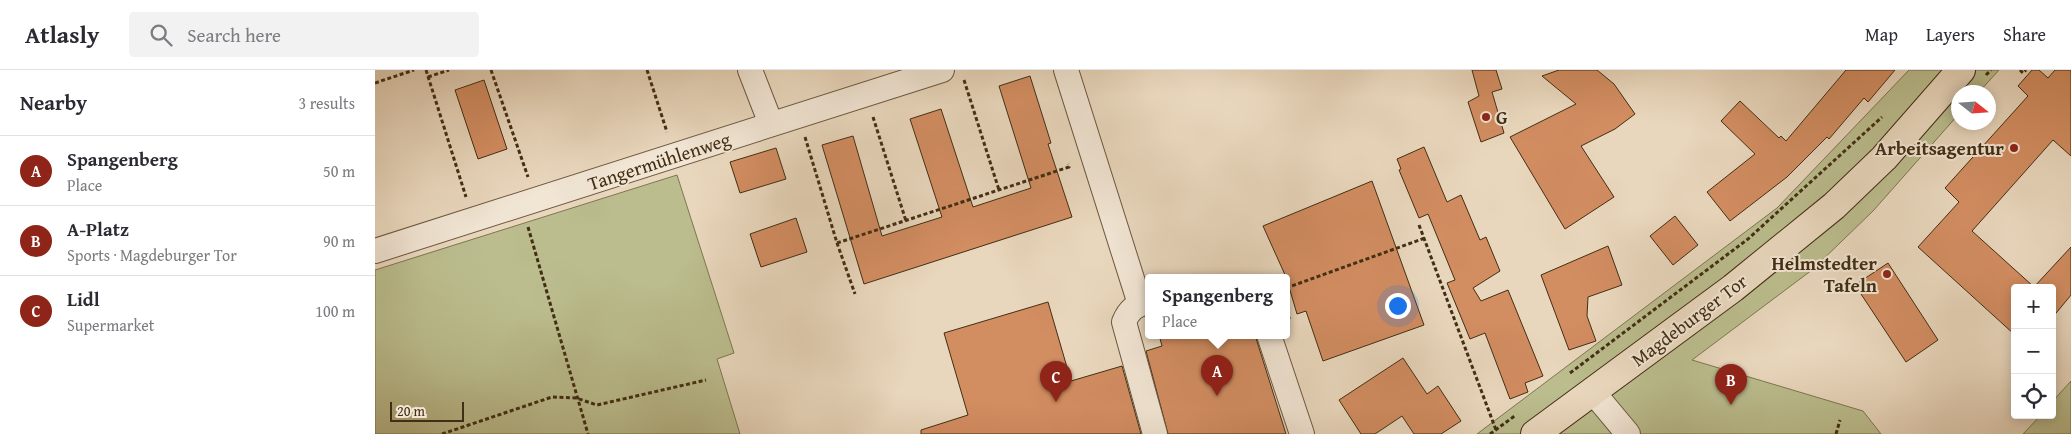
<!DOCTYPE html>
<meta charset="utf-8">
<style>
body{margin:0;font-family:"Gentium Book Plus",serif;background:#f2f2f3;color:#2b2b33}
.controls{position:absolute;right:15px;bottom:15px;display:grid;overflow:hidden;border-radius:5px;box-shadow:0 2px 12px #0003}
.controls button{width:45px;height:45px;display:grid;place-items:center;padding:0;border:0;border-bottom:1px solid #e1e1e2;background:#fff;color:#2b2b33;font:25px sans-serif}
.compass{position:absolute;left:1576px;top:15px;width:45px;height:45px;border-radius:50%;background:#fff;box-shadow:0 2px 12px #0003;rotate:107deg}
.scale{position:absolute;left:15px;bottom:12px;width:74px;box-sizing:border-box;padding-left:5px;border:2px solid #422e14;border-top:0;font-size:14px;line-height:18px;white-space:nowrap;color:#422e14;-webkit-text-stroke:4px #f1e5d4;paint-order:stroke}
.you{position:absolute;left:1022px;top:235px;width:18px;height:18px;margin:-12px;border:4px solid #fff;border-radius:50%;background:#1a73e8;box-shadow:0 0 0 8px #1a73e833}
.badge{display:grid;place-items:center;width:32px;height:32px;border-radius:50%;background:#8f2418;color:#fff;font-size:16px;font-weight:700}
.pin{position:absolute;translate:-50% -41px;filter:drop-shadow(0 1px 2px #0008)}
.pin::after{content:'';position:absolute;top:26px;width:18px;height:15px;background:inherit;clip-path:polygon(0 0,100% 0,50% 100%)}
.popup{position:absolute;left:770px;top:204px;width:145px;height:65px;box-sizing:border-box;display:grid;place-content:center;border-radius:5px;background:#fff;filter:drop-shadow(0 1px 4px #0005);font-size:16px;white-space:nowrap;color:#7c7c81}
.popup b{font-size:19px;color:#2b2b33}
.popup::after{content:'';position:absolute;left:50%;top:100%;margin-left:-10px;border:10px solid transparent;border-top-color:#fff}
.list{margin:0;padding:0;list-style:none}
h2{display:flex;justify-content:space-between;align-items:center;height:65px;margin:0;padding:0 20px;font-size:21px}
h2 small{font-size:16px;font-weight:400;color:#7c7c81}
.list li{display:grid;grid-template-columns:32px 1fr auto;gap:15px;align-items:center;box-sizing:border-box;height:70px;padding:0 20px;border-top:1px solid #e1e1e2}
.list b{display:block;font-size:19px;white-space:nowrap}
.list p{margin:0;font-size:16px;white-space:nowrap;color:#7c7c81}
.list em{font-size:16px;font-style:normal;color:#7c7c81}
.icon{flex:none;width:28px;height:28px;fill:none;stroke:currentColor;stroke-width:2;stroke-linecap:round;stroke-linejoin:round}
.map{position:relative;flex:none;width:1696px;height:364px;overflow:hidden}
header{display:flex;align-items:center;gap:30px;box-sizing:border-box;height:70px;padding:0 25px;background:#fff;border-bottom:1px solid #e1e1e2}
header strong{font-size:24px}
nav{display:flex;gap:28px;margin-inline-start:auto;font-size:18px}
.search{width:350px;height:45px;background:#f2f2f3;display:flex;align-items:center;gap:12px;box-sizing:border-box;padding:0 18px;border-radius:5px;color:#7c7c81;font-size:19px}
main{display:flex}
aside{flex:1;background:#fff}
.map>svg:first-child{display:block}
</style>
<header>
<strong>Atlasly</strong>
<div class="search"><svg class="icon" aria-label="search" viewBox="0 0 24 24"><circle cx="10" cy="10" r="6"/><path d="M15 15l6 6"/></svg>Search here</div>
<nav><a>Map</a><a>Layers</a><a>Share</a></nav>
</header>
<main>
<aside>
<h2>Nearby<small>3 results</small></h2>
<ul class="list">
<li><span class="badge">A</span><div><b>Spangenberg</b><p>Place</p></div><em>50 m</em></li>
<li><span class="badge">B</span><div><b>A-Platz</b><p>Sports · Magdeburger Tor</p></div><em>90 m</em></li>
<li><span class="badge">C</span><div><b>Lidl</b><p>Supermarket</p></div><em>100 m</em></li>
</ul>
</aside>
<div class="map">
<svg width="1696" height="364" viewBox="0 0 1696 364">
<rect width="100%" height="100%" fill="#e9d7bd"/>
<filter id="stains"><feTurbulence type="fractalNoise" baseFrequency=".004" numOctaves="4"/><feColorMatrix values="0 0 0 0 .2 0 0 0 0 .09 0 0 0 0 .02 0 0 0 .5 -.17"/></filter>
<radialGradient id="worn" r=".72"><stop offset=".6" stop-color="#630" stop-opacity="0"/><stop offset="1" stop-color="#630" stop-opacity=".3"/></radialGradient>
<g fill="#bbbd8e" stroke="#7e7651">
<polygon points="1534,0 1624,0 1604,22 1584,22 1583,45 1498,141 1437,200 1317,290 1488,341 1506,364 1102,364 1402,138"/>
<polygon points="302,105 359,283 342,289 365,364 0,364 0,200"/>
<polygon points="1696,311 1696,364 1648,364 1666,345 1677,345 1677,332"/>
</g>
<g fill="#d28d61" stroke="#422e14">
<polygon points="1097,0 1121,0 1127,19 1117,22 1129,63 1106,72 1093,32 1104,26"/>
<polygon points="1184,0 1222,0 1239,14 1260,44 1240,59 1206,76 1239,127 1190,159 1135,67 1201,34 1167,6"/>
<polygon points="1471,0 1520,0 1493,32 1489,28 1454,69 1452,67 1412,107 1355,151 1332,122 1380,84 1346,51 1365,31 1404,68 1406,66 1411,71"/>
<polygon points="1657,0 1664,0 1673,8 1680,0 1696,0 1696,86 1678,70 1597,161 1659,217 1696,177 1696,225 1677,248 1677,218 1640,218 1640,265 1543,177 1584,132 1570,118 1653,26 1643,16"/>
<polygon points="655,6 676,73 673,74 697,147 489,214 447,75 478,66 507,166 567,147 535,49 566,39 598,137 656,118 624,16"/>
<polygon points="109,10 132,79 103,89 80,20"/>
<polygon points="1049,77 1072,132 1086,125 1105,170 1111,167 1125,201 1098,218 1106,231 1133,220 1168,306 1150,313 1153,322 1135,329 1110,263 1095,269 1072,213 1080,210 1053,144 1044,148 1024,100 1026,99 1022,89"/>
<polygon points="401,78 411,109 365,123 355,92"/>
<polygon points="997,111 1049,255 948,291 931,241 922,244 911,207 888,156"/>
<polygon points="1300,146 1323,175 1298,195 1275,166"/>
<polygon points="421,148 432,182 386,197 375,164"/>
<polygon points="1233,176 1247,215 1213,227 1212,246 1221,271 1194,280 1166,205"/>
<polygon points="1513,193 1563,270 1531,292 1480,215"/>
<polygon points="673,232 696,311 747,296 766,364 546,364 546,360 593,345 569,263"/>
<polygon points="784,265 880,265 911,364 793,364 771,281 787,276"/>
<polygon points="1028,288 1052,324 1063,316 1086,351 1066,364 1039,364 1027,346 1000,364 986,364 964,330"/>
</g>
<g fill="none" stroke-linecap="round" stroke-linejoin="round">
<g stroke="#6c583e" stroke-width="26">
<g id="minor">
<polyline points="375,0 396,54"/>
<polyline points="691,0 765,234"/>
<polyline points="0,181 567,0"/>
<path d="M773 232C760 235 754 240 749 252L780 364"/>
<polyline points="894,265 927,364"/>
<polyline points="1218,322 1253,364"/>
</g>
</g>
<g stroke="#422e14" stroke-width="30">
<polyline id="major" points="1160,364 1358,218 1459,136 1509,88 1586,0"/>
</g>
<g stroke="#422e14" stroke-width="3" stroke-dasharray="4 2.5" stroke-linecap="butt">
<polyline points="51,0 91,127"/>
<polyline points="116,0 153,107"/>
<polyline points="272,0 292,62"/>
<polyline points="1645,0 1648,3 1651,0"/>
<polyline points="1611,5 1616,0"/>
<polyline points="53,7 74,0"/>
<polyline points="589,10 624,120"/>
<polyline points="0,13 39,0"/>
<polyline points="498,47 531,151"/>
<polyline points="430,67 462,173 480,224"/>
<polyline points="1044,155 1121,360"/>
<polyline points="153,157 213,364"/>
<polyline points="462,173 694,97 693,94"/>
<polyline points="911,218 1050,168"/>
<polyline points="911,239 915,251"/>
<polyline points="1195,303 1373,169 1507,47"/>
<polyline points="67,364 177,327 201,328 222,335 331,310"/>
<polyline points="1115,364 1141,345"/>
<polyline points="1461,364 1465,350"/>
</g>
<use href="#minor" stroke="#f1e5d4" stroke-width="24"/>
<use href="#major" stroke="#e9d7bd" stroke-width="28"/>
</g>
<g fill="#8f2418" stroke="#f1e5d4" stroke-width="2">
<circle cx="1111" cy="47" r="5"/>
<circle cx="1639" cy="78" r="5"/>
<circle cx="1512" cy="204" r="5"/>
</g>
<g text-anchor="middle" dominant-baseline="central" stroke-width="4" stroke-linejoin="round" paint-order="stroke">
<g font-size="19" font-weight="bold" fill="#422e14" stroke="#f1e5d4" text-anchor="end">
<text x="1121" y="47" text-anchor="start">G</text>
<text x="1629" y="78">Arbeitsagentur</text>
<text x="1502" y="193">Helmstedter<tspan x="1502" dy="22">Tafeln</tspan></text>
</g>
<g font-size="19" fill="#422e14" stroke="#f1e5d4">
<text transform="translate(284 91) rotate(-18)">Tangermühlenweg</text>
<text transform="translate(1314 250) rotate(-37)">Magdeburger Tor</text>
</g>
</g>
<rect width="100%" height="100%" filter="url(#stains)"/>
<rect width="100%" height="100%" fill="url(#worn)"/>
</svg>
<div class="controls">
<button>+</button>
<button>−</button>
<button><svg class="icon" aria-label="locate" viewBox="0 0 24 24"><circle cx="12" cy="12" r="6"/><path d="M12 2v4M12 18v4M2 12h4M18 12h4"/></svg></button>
</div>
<svg class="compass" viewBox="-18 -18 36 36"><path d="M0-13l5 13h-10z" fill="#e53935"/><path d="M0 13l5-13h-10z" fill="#7c7c81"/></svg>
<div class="scale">20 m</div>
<div class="you"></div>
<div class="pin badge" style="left:842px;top:326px">A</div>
<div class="popup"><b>Spangenberg</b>Place</div>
<div class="pin badge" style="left:1356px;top:335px">B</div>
<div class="pin badge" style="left:681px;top:332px">C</div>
</div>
</main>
